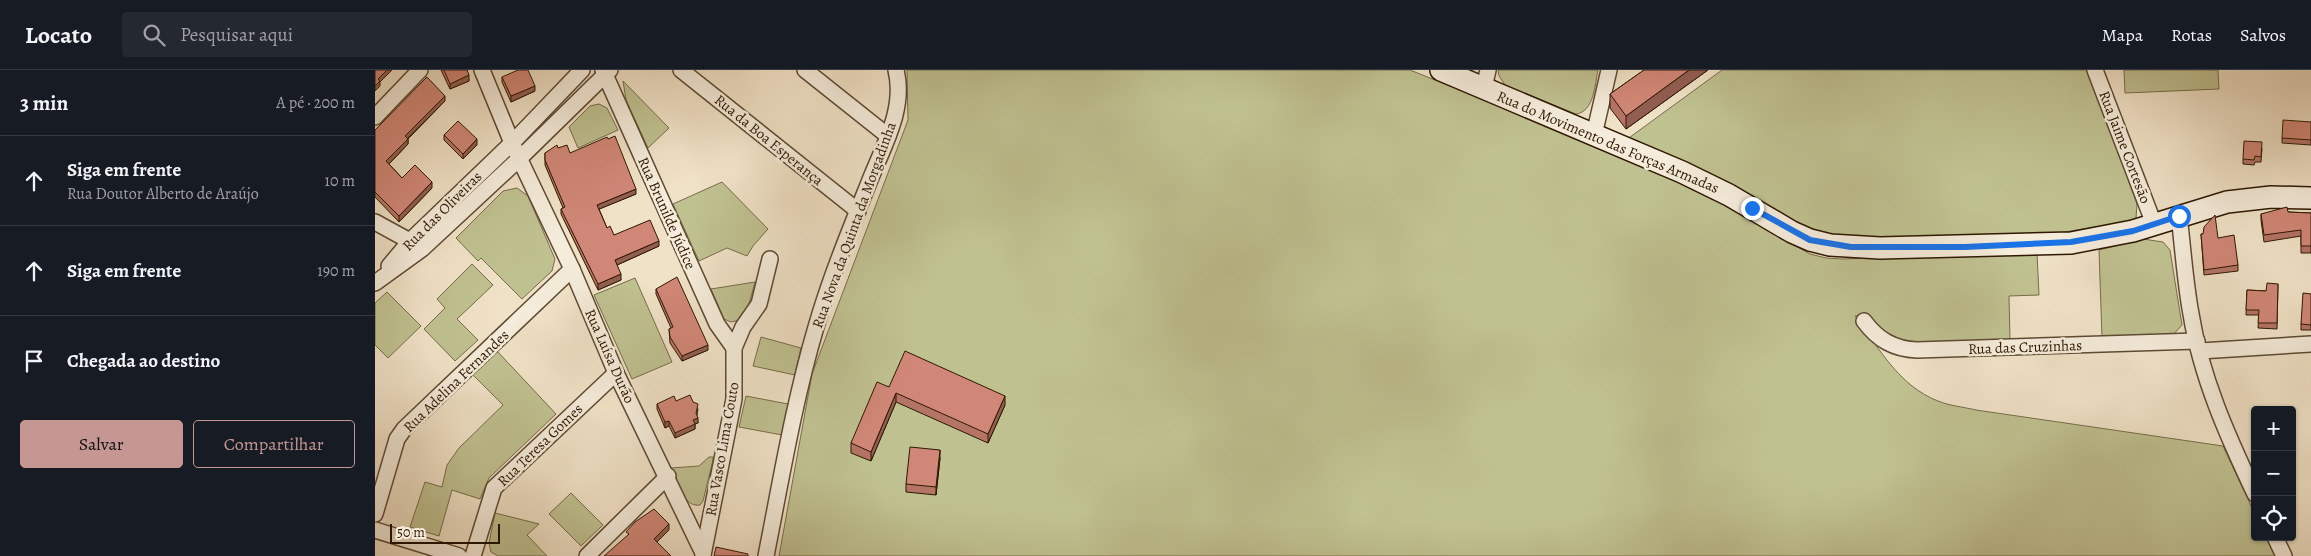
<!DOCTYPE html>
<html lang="pt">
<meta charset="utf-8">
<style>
body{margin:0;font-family:Alegreya,serif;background:#242831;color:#f1f3f6}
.controls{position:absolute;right:15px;bottom:15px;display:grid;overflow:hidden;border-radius:5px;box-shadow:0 1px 4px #0004}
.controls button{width:45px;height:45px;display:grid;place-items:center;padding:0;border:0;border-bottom:1px solid #363941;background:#171b24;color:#f1f3f6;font:25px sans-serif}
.scale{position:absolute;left:15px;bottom:12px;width:110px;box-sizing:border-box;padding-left:5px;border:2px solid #2e1802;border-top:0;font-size:14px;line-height:18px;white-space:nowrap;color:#2e1802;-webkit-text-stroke:4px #f5ecdb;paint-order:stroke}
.stop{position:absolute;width:15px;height:15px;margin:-11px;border:4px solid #1a73e8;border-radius:50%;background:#fff}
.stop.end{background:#1a73e8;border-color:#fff;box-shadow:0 1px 5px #0008}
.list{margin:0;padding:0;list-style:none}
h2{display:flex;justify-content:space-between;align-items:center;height:65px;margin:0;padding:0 20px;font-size:21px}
h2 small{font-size:16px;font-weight:400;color:#9ea1a6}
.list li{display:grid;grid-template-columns:32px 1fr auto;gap:15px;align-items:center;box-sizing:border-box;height:90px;padding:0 20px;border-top:1px solid #363941}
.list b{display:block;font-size:19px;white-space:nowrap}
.list p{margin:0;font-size:16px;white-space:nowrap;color:#9ea1a6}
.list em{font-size:16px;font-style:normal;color:#9ea1a6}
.actions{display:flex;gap:10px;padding:15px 20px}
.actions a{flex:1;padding:11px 0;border:1px solid #c59692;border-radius:5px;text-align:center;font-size:18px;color:#c59692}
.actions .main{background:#c59692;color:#111}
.icon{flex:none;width:28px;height:28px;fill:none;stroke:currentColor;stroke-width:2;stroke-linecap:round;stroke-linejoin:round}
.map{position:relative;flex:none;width:1936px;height:486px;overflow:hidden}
header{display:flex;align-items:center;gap:30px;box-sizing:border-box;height:70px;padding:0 25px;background:#171b24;border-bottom:1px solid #363941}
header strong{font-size:24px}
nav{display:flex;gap:28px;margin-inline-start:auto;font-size:18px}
.search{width:350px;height:45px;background:#242831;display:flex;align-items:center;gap:12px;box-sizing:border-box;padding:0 18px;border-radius:5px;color:#9ea1a6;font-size:19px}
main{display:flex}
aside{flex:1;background:#171b24}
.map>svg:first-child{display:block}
</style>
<header>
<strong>Locato</strong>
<div class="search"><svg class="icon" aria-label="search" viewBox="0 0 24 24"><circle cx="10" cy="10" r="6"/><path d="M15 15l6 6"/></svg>Pesquisar aqui</div>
<nav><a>Mapa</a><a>Rotas</a><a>Salvos</a></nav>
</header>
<main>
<aside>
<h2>3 min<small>A pé · 200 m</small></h2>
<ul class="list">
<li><svg class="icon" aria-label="ahead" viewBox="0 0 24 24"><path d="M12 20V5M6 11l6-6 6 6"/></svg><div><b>Siga em frente</b><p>Rua Doutor Alberto de Araújo</p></div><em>10 m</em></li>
<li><svg class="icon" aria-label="ahead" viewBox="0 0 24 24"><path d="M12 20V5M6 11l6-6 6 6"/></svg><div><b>Siga em frente</b></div><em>190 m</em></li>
<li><svg class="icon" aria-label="arrive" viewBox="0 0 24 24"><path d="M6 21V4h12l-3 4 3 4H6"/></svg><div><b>Chegada ao destino</b></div></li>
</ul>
<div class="actions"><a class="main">Salvar</a><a>Compartilhar</a></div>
</aside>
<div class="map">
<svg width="1936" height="486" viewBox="0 0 1936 486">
<rect width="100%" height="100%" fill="#f0e2c7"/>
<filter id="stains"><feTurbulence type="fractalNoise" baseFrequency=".004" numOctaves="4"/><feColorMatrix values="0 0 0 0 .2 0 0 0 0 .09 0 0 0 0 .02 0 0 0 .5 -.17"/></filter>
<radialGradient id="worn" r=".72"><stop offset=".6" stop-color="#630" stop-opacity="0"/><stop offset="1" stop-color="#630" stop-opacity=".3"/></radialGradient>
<g fill="#c0c191" stroke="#776c4a">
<path d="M532 0H1035L1295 104 1435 184 1451 188 1467 189 1662 183 1664 225 1634 226 1635 270 1534 273 1517 267 1488 245 1480 246C1504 278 1524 316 1563 331 1575 336 1589 337 1601 340L1848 376 1880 444V467H1891L1900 486H404L437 304 533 50Z"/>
<path d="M1123 0H1223C1220 14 1219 42 1201 44L1130 15 1124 6Z"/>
<polygon points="1347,0 1715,0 1762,134 1761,148 1756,151 1672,165 1469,169 1428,159 1251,70"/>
<polygon points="1749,0 1843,0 1844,19 1750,23"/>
<polygon points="248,11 294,58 273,78 251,30"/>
<polygon points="224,34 232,38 243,60 203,78 194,57 215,36"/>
<polygon points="347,112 393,159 378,176 372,186 352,178 324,191 298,134"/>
<polygon points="142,118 153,126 180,189 177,201 147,229 106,188 103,191 81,168 128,121"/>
<polygon points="1768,169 1788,172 1795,180 1807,255 1798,265 1727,268 1724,180"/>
<polygon points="97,194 118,215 82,249 103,270 80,291 49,259 70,238 62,229"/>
<polygon points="260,208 297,292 257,309 219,225"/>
<polygon points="380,212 373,238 365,250 356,252 349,249 336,219"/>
<polygon points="12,222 46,256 13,288 0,275 0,233"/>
<polygon points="386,267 426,278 420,305 378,296"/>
<polygon points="122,281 181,344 114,408 105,429 77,420 64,466 35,457 50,412 67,417 72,395 84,378 128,335 97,304"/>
<polygon points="371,326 413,334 407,365 364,357"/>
<path d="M334 387H338V390L328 431 325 435C309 438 300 411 296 398L324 396Z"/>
<polygon points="196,423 228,455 206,476 174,444"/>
<polygon points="120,443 164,454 152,465 172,486 123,486 116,482 114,473"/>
</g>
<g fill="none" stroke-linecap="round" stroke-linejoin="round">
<g stroke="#5e4a33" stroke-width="18">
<g id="street">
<polyline points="107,0 137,73 197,199 241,303 328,483"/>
<polyline points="228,0 342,254 359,278"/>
<polyline points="306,0 483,141"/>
<polyline points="430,0 513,66"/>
<polyline points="1720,0 1779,154"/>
<polyline points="1109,18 1113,0"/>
<polyline points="0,47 45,0"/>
<polyline points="1219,65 1234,0"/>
<path d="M1804 146C1808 178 1810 212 1816 244 1826 307 1853 367 1880 424"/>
<polyline points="0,152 42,175"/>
<polyline points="14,196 35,171 137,73 207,0"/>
<polyline points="0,213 47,179 145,88 235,0"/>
<path d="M1489 251C1503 270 1519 279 1542 280L1822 271"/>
<polyline points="1825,281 1936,274"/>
<polyline points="0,444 22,369 29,359 197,199"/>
<polyline points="0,460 84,486"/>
<polyline points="1900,467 1909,486"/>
<polyline points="328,485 359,329 359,278 368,257 384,234 395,189"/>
<polyline points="98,486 119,418 241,303"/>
<polyline points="212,486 293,406"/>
<path d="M391 486C406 410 419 332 441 257 456 205 477 155 497 105 511 71 530 37 521 0"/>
</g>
</g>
<g stroke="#2e1802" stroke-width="24">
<polyline id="secondary" points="1066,0 1307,102 1354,125 1417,162 1435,170 1455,175 1505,178 1696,173 1758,161 1852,132 1896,127 1936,128"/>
</g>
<use href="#street" stroke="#f5ecdb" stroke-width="15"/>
<use href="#secondary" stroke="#f5ecdb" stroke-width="21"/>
</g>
<g fill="#b47466" stroke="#2e1802">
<polygon points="66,0 92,0 94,11 75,19"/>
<polygon points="1269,0 1333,0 1251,59 1235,38 1235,24"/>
<polygon points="127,7 160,21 136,32 127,12"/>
<polygon points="70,31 33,69 33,74 14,94 27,108 57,118 24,152 0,127 0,60"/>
<polygon points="1936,52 1936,75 1907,73 1907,68"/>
<polygon points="69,65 102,75 88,89 69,70"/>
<polygon points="183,78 195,83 261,124 224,139 232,158 239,165 284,176 242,195 246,210 223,220 186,144 186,139 188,138 170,95 170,83"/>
<polygon points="1887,78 1886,92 1880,92 1879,95 1868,94 1868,89"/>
<polygon points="1913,142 1936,143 1936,183 1926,183 1926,166 1889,172 1886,150 1886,144"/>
<polygon points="1826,164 1843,168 1863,195 1863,201 1829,205"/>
<polygon points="1903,214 1902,259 1883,258 1884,245 1871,245 1872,220 1891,221"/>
<polygon points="281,219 333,280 307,291 295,273 294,259 296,258 281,224"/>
<polygon points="1936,224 1936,260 1926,260 1926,254"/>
<polygon points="514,317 630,335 613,373 521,332 496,391 476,383 476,373"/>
<polygon points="301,331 318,332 323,339 322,345 323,353 320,354 320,359 300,368 294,356 290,358 282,339 282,334"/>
<polygon points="565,388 561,425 531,422 531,414"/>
</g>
<g fill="#925e53" stroke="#2e1802">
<polygon points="12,0 17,0 5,12 5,16 0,21 0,16 3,9"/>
<polygon points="1314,0 1333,0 1251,59 1251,46"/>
<polygon points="94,5 94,11 75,19 75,14"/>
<polygon points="160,16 160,21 136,32 136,26"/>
<polygon points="70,26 70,31 30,71 30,66"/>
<polygon points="33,69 33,74 11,97 11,91"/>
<polygon points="102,69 102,75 88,89 88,84"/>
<polygon points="57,112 57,118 24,152 24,146"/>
<polygon points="261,119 261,124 222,140 222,135"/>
<polygon points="284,171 284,176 240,196 240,190"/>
<polygon points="246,204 246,210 223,220 223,214"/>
<polygon points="333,275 333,280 307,291 307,286"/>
<polygon points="521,323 521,332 496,391 496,382"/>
<polygon points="630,326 630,335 613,373 613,364"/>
<polygon points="323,348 323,353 320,354 320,359 300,368 300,363 318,350"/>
<polygon points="294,351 294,356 290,358 290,352"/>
<polygon points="565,380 565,388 561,425 561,417"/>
<polygon points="294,454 294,460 279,475 279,469"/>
</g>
<g fill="#d18777" stroke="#2e1802">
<polygon points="0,0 12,0 3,9 5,11 0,16"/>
<polygon points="69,0 92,0 94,5 75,14"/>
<polygon points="143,0 153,0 160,16 136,26 127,7"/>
<polygon points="1269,0 1314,0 1251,46 1235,24"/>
<polygon points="52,7 70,26 30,66 33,69 11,91 27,108 40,95 57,112 24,146 0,122 0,60"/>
<polygon points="1908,50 1936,52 1936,70 1907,68"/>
<polygon points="83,51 102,69 88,84 69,65"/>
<polygon points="240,66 261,119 222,135 232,158 235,156 239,165 275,150 284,171 240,190 246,204 223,214 186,139 190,137 170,90 170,83 182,75 183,78 192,75 195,83 232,67 233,69"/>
<polygon points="1869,71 1887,72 1886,87 1880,86 1879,90 1868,89"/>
<polygon points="1912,137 1913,142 1936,143 1936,176 1926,176 1926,160 1889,165 1886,144"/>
<polygon points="1840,145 1843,168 1859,165 1863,195 1829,200 1826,164 1828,164 1829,157"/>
<polygon points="302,207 333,275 307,286 295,267 294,259 298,257 281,219"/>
<polygon points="1892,213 1903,214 1902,253 1883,253 1884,240 1871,240 1872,220 1891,221"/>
<polygon points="1928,223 1936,224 1936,255 1926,254"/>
<polygon points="530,281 630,326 613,364 521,323 496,382 476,373 502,312 514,317"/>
<polygon points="315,325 318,332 323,334 321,343 323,348 318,350 320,354 300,363 294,351 290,352 282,334 299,326 301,331"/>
<polygon points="535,377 565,380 561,417 531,414"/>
<polygon points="279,439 294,454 279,469 296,486 229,486 254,464 251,462 260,452"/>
<polygon points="341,477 373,484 373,486 339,486"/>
</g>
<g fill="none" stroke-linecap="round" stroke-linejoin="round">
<polyline stroke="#1a73e8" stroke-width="6" points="1377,138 1435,170 1476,177 1590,177 1696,172 1758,161 1804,146"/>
</g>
<g text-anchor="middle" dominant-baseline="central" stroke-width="5" stroke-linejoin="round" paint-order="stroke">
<g font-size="15" fill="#2e1802" stroke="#f5ecdb">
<text transform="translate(394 70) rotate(39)">Rua da Boa Esperança</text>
<text transform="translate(1233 72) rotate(23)">Rua do Movimento das Forças Armadas</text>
<text transform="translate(1750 77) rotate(69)">Rua Jaime Cortesão</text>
<text transform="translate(67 141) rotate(-45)">Rua das Oliveiras</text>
<text transform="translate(292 143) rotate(66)">Rua Brunilde Júdice</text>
<text transform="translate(479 155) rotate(-70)">Rua Nova da Quinta da Morgadinha</text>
<text transform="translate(1650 277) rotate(-2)">Rua das Cruzinhas</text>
<text transform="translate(235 286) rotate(66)">Rua Luísa Durão</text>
<text transform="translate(81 311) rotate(-44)">Rua Adelina Fernandes</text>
<text transform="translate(165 375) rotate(-44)">Rua Teresa Gomes</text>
<text transform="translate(347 379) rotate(-80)">Rua Vasco Lima Couto</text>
</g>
</g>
<rect width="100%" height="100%" filter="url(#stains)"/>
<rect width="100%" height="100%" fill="url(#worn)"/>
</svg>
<div class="controls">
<button>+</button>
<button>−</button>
<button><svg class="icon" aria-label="locate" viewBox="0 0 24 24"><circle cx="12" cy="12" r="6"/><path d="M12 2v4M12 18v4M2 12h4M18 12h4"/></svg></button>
</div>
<div class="scale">50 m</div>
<div class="stop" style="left:1804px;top:146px"></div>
<div class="stop end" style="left:1377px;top:138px"></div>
</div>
</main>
